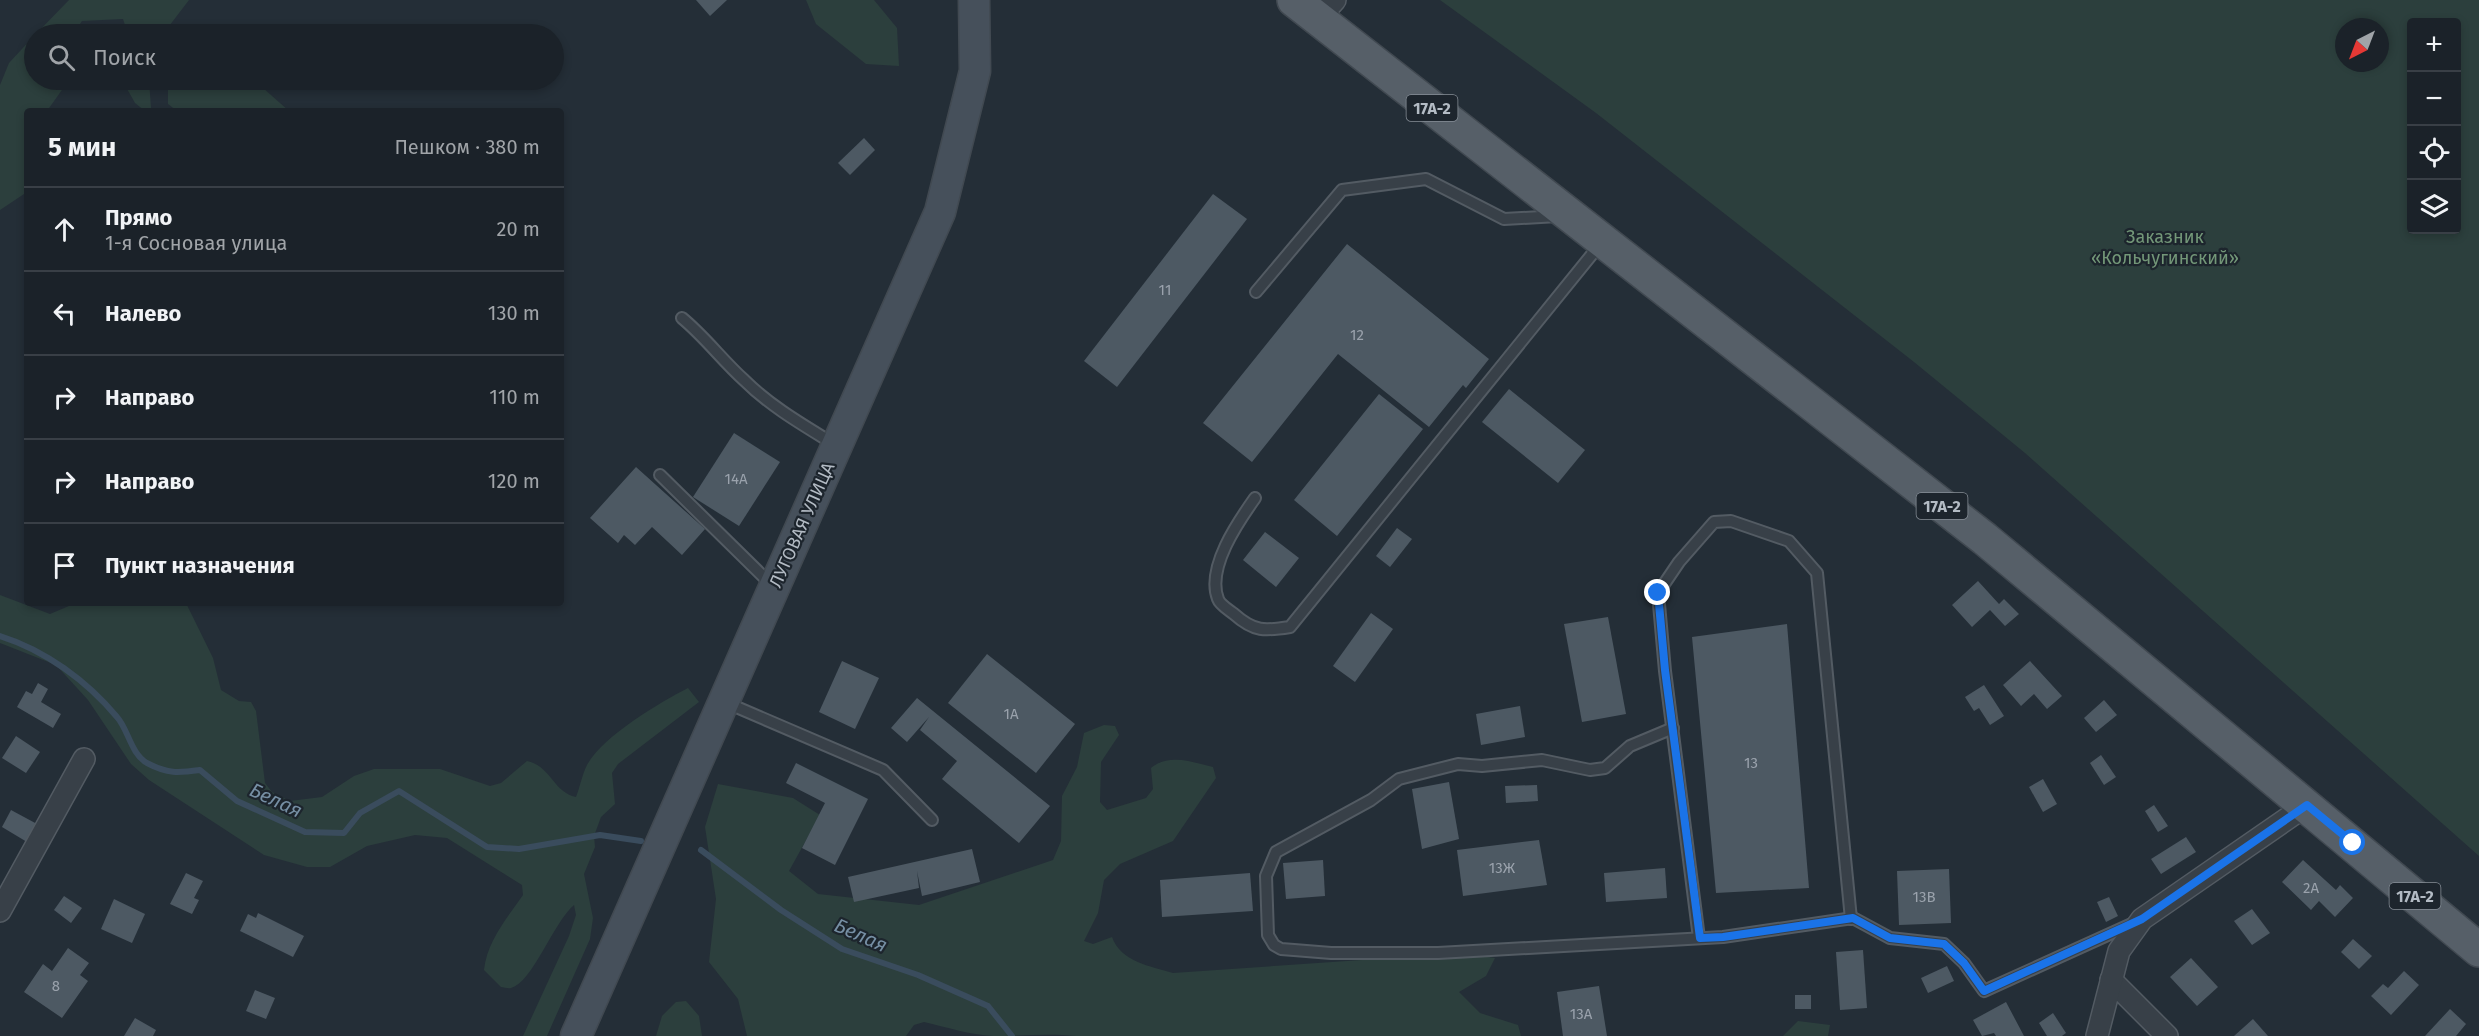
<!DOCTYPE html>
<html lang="ru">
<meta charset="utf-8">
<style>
body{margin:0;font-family:"Fira Sans",sans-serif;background:#242a31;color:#f1f3f6}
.controls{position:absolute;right:18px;top:18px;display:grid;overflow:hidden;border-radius:6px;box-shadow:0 3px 9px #0003}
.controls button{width:54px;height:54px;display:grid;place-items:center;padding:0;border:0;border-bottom:2px solid #393f46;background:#1b2229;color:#f1f3f6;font:30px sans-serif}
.compass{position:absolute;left:2335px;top:18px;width:54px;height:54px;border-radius:50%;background:#1b2229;box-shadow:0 3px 9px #0003;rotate:222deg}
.stop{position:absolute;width:18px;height:18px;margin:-14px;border:4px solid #1a73e8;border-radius:50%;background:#fff}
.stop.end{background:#1a73e8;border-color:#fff;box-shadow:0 2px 6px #0008}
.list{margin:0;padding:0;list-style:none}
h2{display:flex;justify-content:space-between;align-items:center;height:78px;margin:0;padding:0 24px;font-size:26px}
h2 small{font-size:20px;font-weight:400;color:#a0a4a8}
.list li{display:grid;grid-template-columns:39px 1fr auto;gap:18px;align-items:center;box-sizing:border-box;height:84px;padding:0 24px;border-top:2px solid #393f46}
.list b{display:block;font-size:22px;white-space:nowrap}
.list p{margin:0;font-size:20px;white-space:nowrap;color:#a0a4a8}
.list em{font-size:20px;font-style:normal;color:#a0a4a8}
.icon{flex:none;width:33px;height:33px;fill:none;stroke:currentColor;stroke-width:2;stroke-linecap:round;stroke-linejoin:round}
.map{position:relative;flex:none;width:2479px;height:1036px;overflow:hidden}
.search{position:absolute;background:#1b2229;box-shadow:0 3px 9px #0003;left:24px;top:24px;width:540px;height:66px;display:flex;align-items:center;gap:15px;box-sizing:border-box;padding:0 21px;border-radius:33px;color:#a0a4a8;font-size:22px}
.panel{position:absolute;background:#1b2229;box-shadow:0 3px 9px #0003;left:24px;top:108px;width:540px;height:498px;border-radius:6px}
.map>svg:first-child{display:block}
</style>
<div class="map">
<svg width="2479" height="1036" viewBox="0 0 2479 1036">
<rect width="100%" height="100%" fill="#242e37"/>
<g fill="#2c3f3d" fill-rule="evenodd">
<polygon points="69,0 189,0 163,34 128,34 123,19 82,21 73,34 36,34"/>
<polygon points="806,0 874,0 897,28 899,66 866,64 816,24"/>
<path d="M1440 0H2479V856L2025 453 1914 362 1596 113ZM2412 22H2456V230H2412ZM2344 27H2380V63H2344Z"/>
<polygon points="34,36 34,80 69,80 47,111 27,111 27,192 0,210 0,85 9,63"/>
<polygon points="122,80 149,80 151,108 145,111 135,103"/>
<polygon points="173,80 254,80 289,111 177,111 168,104 168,89"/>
<path d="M0 595 50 614 76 603H186L213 658 221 690 239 701 251 702 256 711 265 783 272 792 290 801 322 797 354 776 374 769H440L490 786 501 783 527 761C551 766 553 792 576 797 580 787 582 775 587 765 603 736 659 703 688 688L699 702 618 764 612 773 615 804 601 817 594 836 595 847 584 874 593 918 590 939 547 1036H523L569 936 576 915 574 905C553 923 533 982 511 988 508 989 504 987 501 987L484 970C487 941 507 918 523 895L522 885 447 838 415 835 367 846 330 867H307L264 855 149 780 131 764 88 700 56 665 0 643Z"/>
<path d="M1104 725 1115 726 1119 735 1101 762 1100 802 1107 810 1146 798 1153 789 1151 768C1169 753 1192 762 1213 767L1216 778 1173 841 1120 864 1104 880 1098 913 1084 941 1093 944 1112 937C1121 962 1150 966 1173 973L1464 953 1495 958 1486 976 1459 992 1480 1013 1518 1025 1521 1036H1076C1048 1033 1021 1036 993 1036 970 1035 946 1027 924 1022L914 1025 906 1036H747L738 999 709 962 716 899 705 827 718 784 793 798 820 815 789 871 818 894 919 905 1053 860 1061 841 1062 796 1077 767 1084 733Z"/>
<polygon points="686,1001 699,1016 702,1036 656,1036 662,1016 676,1002"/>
<polygon points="1798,1021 1830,1025 1828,1036 1783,1036"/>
</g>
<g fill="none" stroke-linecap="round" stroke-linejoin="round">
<g stroke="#3a4c5d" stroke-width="6">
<path d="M0 636C45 650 87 681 117 717 128 729 131 754 147 763 168 774 178 773 200 770L237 801 305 832 344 833 360 813 399 791 487 847 519 849 600 835 641 841"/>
<polyline points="701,850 781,910 842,949 918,975 988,1006 1012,1036"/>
</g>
</g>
<g fill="#4d5963">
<polygon points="696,0 727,0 710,16"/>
<polygon points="864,138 875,150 850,175 838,163"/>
<polygon points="1213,194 1247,219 1117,387 1084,361"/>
<polygon points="1347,244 1489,359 1466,388 1463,385 1429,427 1338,354 1252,462 1203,423"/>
<polygon points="1509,389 1585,450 1558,483 1482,422"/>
<polygon points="1379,394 1423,429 1337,536 1294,500"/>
<polygon points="734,433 780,462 739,526 693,497"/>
<polygon points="636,467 705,529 682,555 652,527 635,545 624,535 618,543 590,518"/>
<polygon points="1397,528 1412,539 1390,567 1376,556"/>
<polygon points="1265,532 1299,558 1276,587 1243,560"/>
<polygon points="1978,581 1999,604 2004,599 2019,614 2005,626 1990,610 1972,627 1952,605"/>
<polygon points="1371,613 1393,629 1355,682 1333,666"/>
<polygon points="1608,617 1626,714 1582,722 1564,624"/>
<polygon points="1787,624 1809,888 1716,893 1692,637"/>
<polygon points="987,654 1075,724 1036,773 948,703"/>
<polygon points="842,661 879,678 855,729 819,712"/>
<polygon points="2030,661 2062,696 2047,709 2034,694 2021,706 2003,685"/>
<polygon points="38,683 48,689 41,702 61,714 53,728 17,707 26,691 32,694"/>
<polygon points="1984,685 2004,716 1990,725 1979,708 1974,711 1965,697"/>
<polygon points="917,698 1050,806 1019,843 942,779 957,761 920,730 929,717 907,742 891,728"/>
<polygon points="2104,700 2117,715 2096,732 2084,718"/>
<polygon points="1520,706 1525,737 1481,745 1476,714"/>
<polygon points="16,736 40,752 26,773 2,758"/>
<polygon points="2101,755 2116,777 2104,785 2090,763"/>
<polygon points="796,763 868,799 835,865 802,848 825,803 786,783"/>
<polygon points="2043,779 2057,804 2043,812 2029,787"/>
<polygon points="1449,782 1459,839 1422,849 1412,789"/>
<polygon points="1537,785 1538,801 1506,803 1505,786"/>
<polygon points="2154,805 2168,826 2158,832 2145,811"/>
<polygon points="11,810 37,824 27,842 2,827"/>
<polygon points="2186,837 2196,852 2161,874 2151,859"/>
<polygon points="1539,840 1547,885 1463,896 1457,850"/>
<polygon points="972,849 980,882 922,896 917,871 919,888 854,902 848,877"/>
<polygon points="1323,860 1325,896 1286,899 1283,863"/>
<polygon points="2303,860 2336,890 2340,885 2353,898 2335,917 2319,901 2311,910 2282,882"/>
<polygon points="1665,868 1667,898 1606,902 1604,873"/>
<polygon points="1949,869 1951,923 1899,925 1897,871"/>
<polygon points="186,873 203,881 194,898 199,900 192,914 170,904"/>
<polygon points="1250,873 1253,911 1162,917 1160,880"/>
<polygon points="64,896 82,908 71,923 54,910"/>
<polygon points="2109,897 2118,916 2106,922 2097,902"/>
<polygon points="114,899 145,914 132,943 101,929"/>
<polygon points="2252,909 2270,933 2252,945 2234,921"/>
<polygon points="258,913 304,936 293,957 240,931 248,914 256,918"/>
<polygon points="2353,939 2372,956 2359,969 2341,952"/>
<polygon points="68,948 89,963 80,975 88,981 62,1018 24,992 43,964 52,971"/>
<polygon points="1863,950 1867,1008 1840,1010 1836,952"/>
<polygon points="2191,958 2218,987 2197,1006 2170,977"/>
<polygon points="1947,966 1954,981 1928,993 1921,978"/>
<polygon points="2404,971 2419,985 2391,1015 2371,996 2383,984 2388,988"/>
<polygon points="1599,986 1607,1036 1563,1036 1557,992"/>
<polygon points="255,990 275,998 266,1019 246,1011"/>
<rect x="1795" y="995" width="16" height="14"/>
<polygon points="2006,1002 2024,1036 1996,1036 1994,1033 1982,1036 1973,1020"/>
<polygon points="2450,1009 2466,1024 2456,1036 2425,1036"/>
<polygon points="2053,1013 2066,1033 2062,1036 2047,1036 2039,1023"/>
<polygon points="135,1018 156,1030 153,1036 124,1036"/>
<polygon points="2253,1019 2268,1036 2234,1036"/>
</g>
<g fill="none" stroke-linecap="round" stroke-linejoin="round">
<g stroke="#535b63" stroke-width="14">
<g id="lane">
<polyline points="1256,292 1342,190 1426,179 1504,219 1558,216"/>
<path d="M682 318C705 337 722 360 744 380 770 406 803 425 834 444"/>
<polyline points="660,475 773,586"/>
<path d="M1255 498C1238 522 1206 568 1218 599 1220 605 1229 610 1234 614 1254 632 1265 631 1290 627L1602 242"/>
<polyline points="727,703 883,770 932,820"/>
<polyline points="1673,728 1630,746 1605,768 1590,770 1542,760 1482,766 1458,764 1399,779 1371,800 1276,852 1266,876 1268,935 1274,945 1281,949 1294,950 1331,953 1438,953 1723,937 1853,918 1890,938 1944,944 1964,963 1984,991 2134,923"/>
<polyline points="1699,938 1665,671 1658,593 1679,562 1714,522 1731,521 1789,541 1817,573 1851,919"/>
</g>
</g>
<g stroke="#535b63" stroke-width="24">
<g id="street">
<polyline points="1318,19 1335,0"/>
<polyline points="0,911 84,759"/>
<polyline points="2111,980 2167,1036"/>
<polyline points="2097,1036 2119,951 2142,919 2307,805"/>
</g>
</g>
<g stroke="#414951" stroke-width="33">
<polyline id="secondary" points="576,1036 940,212 975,71 974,0"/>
</g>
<g stroke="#414951" stroke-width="36">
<polyline id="primary" points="1294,0 1985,539 2479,950"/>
</g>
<use href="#lane" stroke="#384048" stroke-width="10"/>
<use href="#street" stroke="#384048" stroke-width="21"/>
<use href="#secondary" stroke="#46505b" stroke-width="30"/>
<use href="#primary" stroke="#565f68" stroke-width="33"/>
</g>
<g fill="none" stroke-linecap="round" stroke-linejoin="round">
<polyline stroke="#1a73e8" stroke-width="8" points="1658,593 1665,670 1700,938 1723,937 1853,918 1890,938 1944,944 1964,963 1984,991 2142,919 2307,805 2353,843"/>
</g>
<g text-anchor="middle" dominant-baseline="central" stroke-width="4.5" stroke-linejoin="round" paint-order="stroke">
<g font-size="15" fill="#9aa2ac">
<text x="1165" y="290">11</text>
<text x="1357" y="335">12</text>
<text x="736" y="479">14А</text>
<text x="1011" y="714">1А</text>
<text x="1751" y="763">13</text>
<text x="1502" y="868">13Ж</text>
<text x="2311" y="888">2А</text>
<text x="1924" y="897">13В</text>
<text x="56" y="986">8</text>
<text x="1581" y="1014">13А</text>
</g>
<g fill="#1d252d" stroke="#868e97" stroke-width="1.5">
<rect x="1406.5" y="95" width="51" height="26" rx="4.5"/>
<rect x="1916.5" y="493" width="51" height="26" rx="4.5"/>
<rect x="2389.5" y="883" width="51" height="26" rx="4.5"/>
</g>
<g font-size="16" font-weight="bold" fill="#b3bbc4">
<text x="1432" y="108">17А-2</text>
<text x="1942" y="506">17А-2</text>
<text x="2415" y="896">17А-2</text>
</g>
<g font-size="18" fill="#739778" stroke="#1d252d">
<text x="2165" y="237">Заказник<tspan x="2165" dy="21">«Кольчугинский»</tspan></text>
</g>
<g font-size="18" fill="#b3bbc4" stroke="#1d252d">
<text transform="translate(802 525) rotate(-66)">ЛУГОВАЯ УЛИЦА</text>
</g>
<g font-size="20" font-style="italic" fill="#768fa4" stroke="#1d252d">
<text transform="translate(276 800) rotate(25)">Белая</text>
<text transform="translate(861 935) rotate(24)">Белая</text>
</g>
</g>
</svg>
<div class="controls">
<button>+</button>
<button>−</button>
<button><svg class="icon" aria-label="locate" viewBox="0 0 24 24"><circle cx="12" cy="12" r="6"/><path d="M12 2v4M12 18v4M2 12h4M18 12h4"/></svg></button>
<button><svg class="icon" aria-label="layers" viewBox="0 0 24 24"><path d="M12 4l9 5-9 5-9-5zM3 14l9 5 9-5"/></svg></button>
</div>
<svg class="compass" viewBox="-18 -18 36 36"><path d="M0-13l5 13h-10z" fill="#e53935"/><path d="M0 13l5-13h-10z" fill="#a0a4a8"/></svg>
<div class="stop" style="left:2353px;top:843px"></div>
<div class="stop end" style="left:1658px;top:593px"></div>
<div class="search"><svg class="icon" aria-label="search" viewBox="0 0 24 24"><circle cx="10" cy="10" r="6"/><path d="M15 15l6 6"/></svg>Поиск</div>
<section class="panel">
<h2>5 мин<small>Пешком · 380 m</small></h2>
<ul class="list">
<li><svg class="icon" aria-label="ahead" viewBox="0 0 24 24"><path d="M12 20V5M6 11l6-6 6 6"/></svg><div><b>Прямо</b><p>1-я Сосновая улица</p></div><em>20 m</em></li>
<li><svg class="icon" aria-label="left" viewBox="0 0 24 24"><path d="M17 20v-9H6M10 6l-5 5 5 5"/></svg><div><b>Налево</b></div><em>130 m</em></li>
<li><svg class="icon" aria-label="right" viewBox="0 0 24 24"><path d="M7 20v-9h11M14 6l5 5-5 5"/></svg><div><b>Направо</b></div><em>110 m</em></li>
<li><svg class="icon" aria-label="right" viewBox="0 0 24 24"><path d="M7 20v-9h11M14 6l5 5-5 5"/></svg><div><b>Направо</b></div><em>120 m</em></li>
<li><svg class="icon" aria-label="arrive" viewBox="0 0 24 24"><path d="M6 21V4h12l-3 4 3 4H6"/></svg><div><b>Пункт назначения</b></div></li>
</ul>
</section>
</div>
